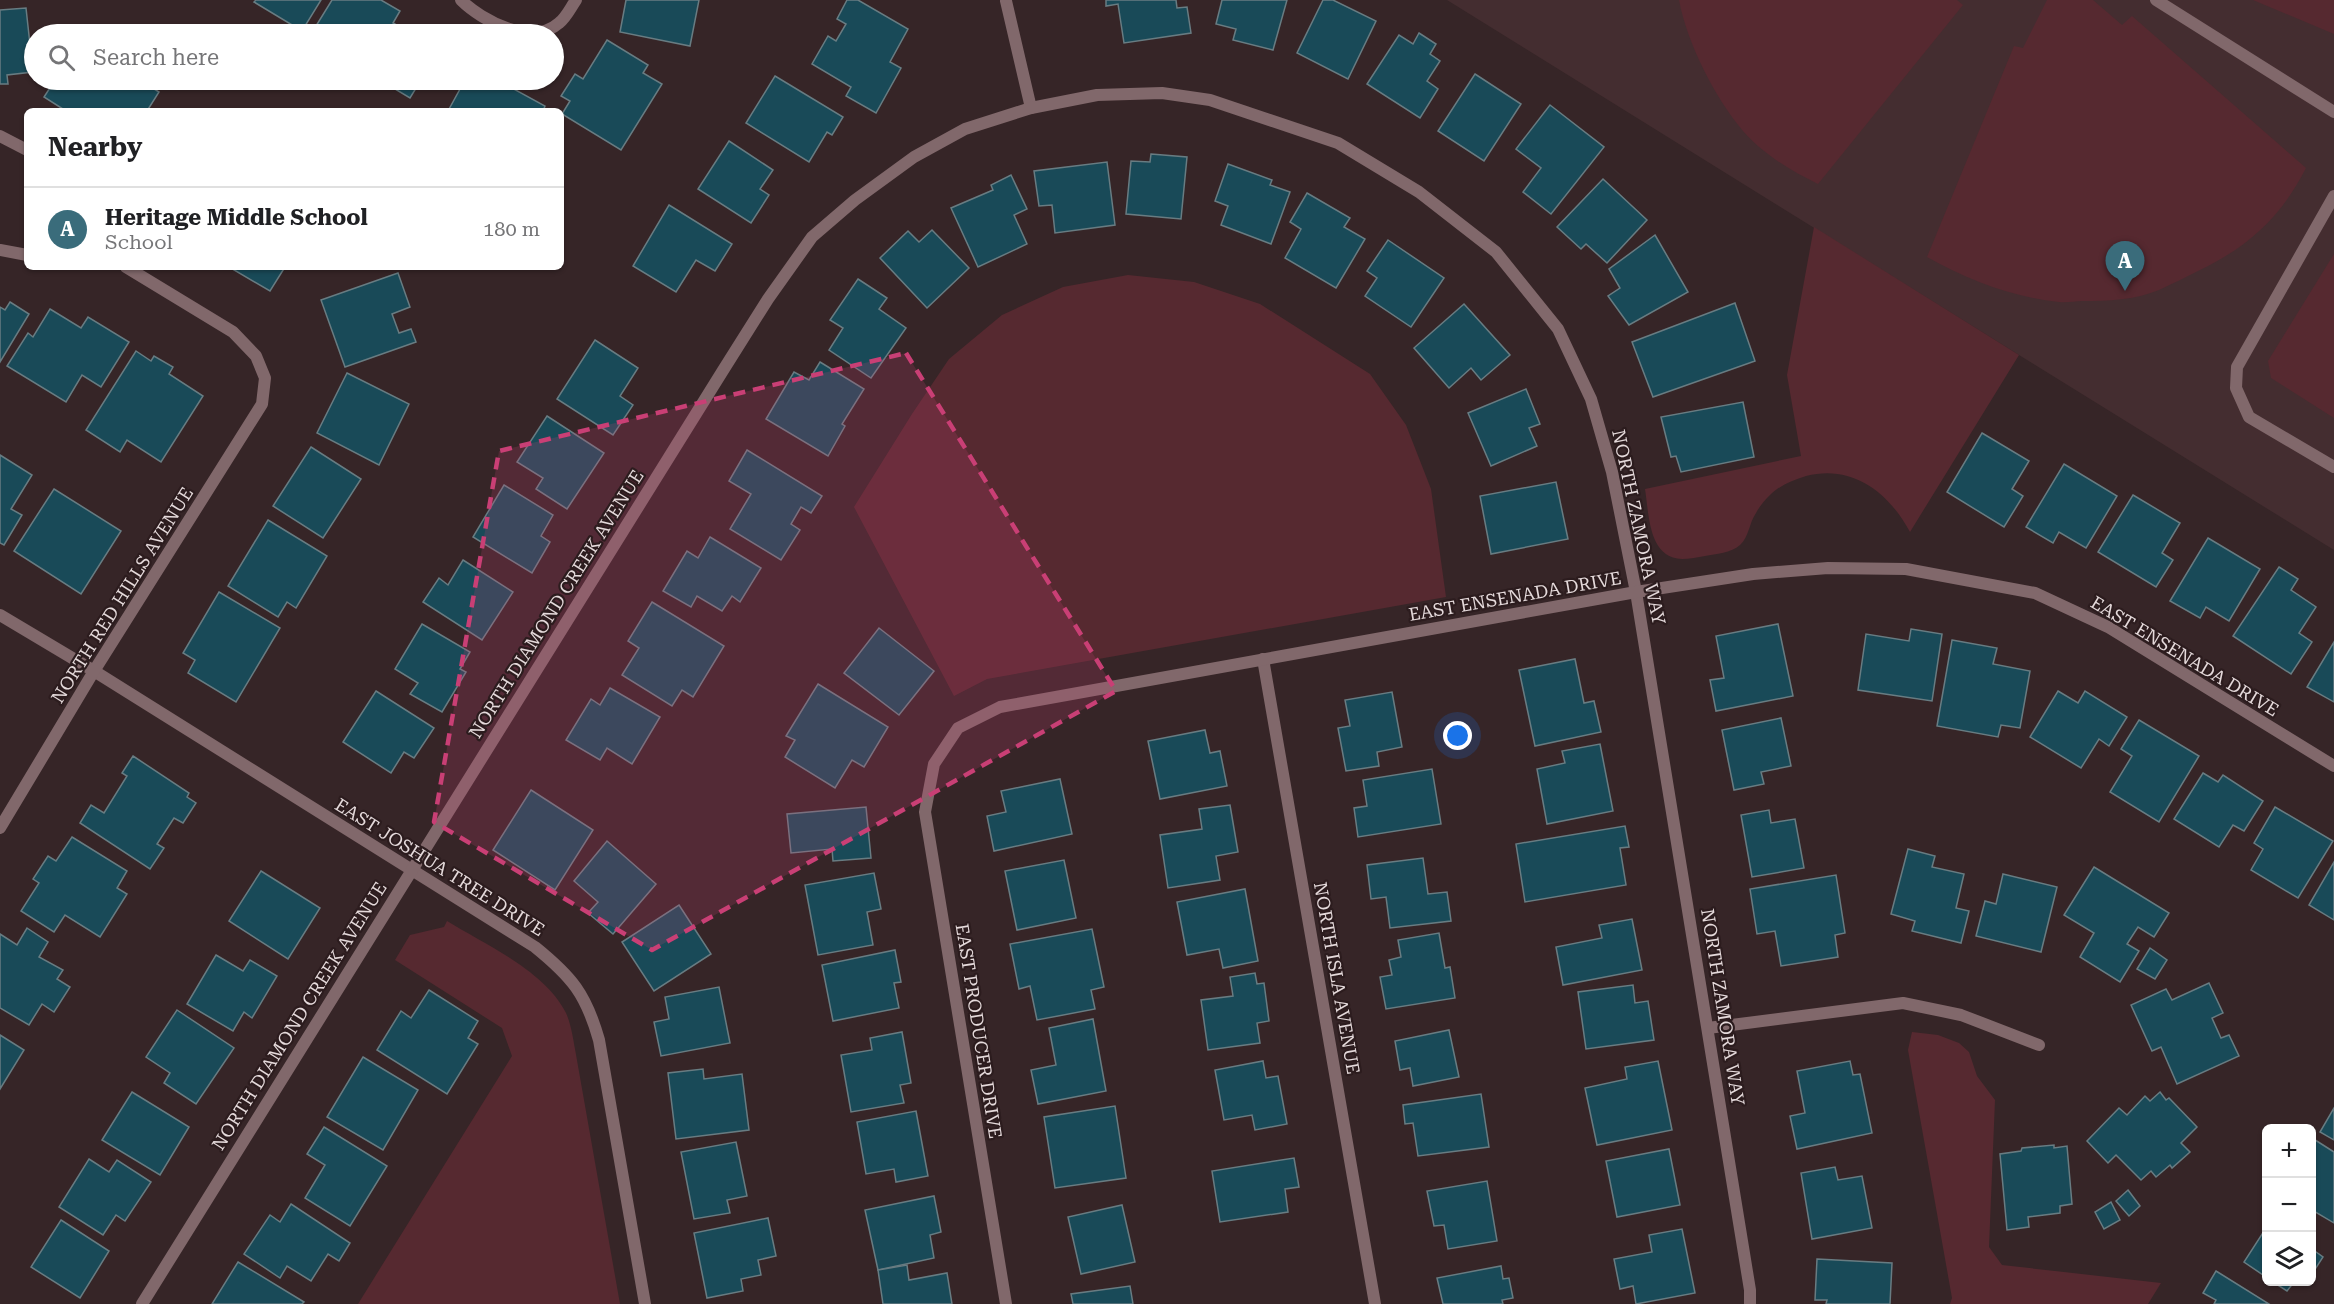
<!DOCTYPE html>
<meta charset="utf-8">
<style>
body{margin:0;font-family:"Roboto Serif",serif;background:#f2f2f2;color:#202124}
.controls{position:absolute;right:18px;bottom:18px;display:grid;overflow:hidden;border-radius:9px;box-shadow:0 2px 4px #0004}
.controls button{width:54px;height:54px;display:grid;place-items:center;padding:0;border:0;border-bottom:2px solid #e0e0e0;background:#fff;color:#202124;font:30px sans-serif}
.you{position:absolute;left:1458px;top:736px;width:21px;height:21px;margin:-15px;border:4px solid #fff;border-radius:50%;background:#1a73e8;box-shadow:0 0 0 9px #1a73e833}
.badge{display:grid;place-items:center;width:39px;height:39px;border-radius:50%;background:#3a6c7b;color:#fff;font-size:20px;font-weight:700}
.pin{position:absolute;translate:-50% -50px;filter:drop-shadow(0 2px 3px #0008)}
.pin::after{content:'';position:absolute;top:32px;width:21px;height:18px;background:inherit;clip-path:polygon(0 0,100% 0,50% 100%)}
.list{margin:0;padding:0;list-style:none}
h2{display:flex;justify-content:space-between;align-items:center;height:78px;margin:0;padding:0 24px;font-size:26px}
h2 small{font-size:20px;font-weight:400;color:#757577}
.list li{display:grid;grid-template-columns:39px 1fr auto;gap:18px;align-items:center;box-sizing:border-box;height:84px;padding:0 24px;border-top:2px solid #e0e0e0}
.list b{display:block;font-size:22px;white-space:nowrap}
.list p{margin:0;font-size:20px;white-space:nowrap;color:#757577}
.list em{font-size:20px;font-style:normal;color:#757577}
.icon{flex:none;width:33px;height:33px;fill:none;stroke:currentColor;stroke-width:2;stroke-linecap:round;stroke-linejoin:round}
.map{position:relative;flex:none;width:2334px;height:1304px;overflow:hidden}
.search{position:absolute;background:#fff;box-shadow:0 2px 4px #0004;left:24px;top:24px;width:540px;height:66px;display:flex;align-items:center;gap:15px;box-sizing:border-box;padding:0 21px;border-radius:33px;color:#757577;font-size:22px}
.panel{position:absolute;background:#fff;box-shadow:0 2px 4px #0004;left:24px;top:108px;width:540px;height:162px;border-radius:9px}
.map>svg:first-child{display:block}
</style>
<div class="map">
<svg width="2334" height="1304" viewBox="0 0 2334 1304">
<rect width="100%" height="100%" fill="#362527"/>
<polygon fill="#442d30" points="1447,0 2334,0 2334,550 2019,355"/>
<g fill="#562930">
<path d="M1679 0H1957L1963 5 1818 184C1791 171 1763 154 1743 131 1715 98 1687 43 1679 0Z"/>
<path d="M2047 0H2093L2122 25 2132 16 2306 168C2281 217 2249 246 2200 270 2186 277 2172 284 2159 290 2135 300 2108 301 2082 301 2075 301 2067 303 2059 302 2011 297 1969 280 1927 257L2014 46 2023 48Z"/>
<polygon points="2253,0 2334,0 2334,34"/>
<path d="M1814 227 2019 355 1910 532C1889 493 1853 464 1806 476 1793 480 1780 485 1770 495 1765 500 1759 507 1756 513 1749 523 1749 537 1740 545 1731 553 1716 554 1705 556 1698 557 1689 559 1682 559 1648 558 1649 513 1645 489L1801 456 1787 375Z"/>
<polygon points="2334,254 2334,418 2271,378 2268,361"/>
<polygon points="1128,275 1194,282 1260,304 1370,374 1406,425 1431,489 1446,597 987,679 954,696 854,507 912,414 949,359 1002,315 1063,287"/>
<path d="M447 921C486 945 545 971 566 1013 571 1024 573 1038 575 1049L620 1304H358L512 1056 502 1028 395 960 410 935 444 927Z"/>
<polygon points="1912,1032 1938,1035 1959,1043 1969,1052 1977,1076 1995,1100 1989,1247 2002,1265 2161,1283 2148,1304 1950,1304 1952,1298 1908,1050"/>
</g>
<g fill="#194a58" stroke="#687c82" stroke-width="1.5">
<polygon points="256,0 321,0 302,31 254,2"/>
<polygon points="332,0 381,0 400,11 393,23 412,34 311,34"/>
<polygon points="626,0 699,0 690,46 620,32"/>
<polygon points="847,0 858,0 908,29 890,62 901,68 876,113 846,96 851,87 812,64 828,36 836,41 846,24 837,19"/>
<polygon points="1106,0 1176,0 1177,8 1187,7 1191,33 1124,43 1118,4 1106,6"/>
<polygon points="1222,0 1287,0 1273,50 1233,40 1236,29 1216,24"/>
<polygon points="1323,0 1333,0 1376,21 1348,79 1297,53"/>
<polygon points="26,8 33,72 7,75 8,84 0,84 0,10"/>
<polygon points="1419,33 1436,44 1430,54 1440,61 1427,81 1438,89 1420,118 1367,84 1399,35 1413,44"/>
<polygon points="607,40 648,65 643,73 662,84 621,150 562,114 570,101 561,96 575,74 583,79"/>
<polygon points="1475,74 1521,104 1484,161 1438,131"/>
<polygon points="775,76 843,117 832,135 827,132 809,162 746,123"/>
<polygon points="55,80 140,80 159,92 147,111 66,111 44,97"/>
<polygon points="380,80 421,80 410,98"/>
<polygon points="465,80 497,80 545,106 543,111 448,111"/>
<polygon points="1550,105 1604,147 1551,214 1523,192 1541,168 1516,149"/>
<polygon points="729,141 773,170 760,189 769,195 751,223 698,189"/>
<polygon points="1151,154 1187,157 1181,219 1126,214 1131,161 1150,162"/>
<polygon points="1107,162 1115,225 1055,233 1052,205 1039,206 1034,171"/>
<polygon points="1228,164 1272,180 1270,185 1290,192 1271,244 1221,225 1228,206 1215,201"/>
<polygon points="1011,175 1027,209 1014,215 1027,244 978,267 951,208 993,190 991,185"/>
<polygon points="1603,179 1647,220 1607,263 1586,244 1581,249 1557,227"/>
<polygon points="1307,193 1350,218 1344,227 1365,239 1336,288 1285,258 1301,229 1290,222"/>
<polygon points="669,205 732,244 715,271 696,260 676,292 633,266"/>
<polygon points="932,230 969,268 927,308 880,258 908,231 919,242"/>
<polygon points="1655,235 1688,292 1629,325 1608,296 1620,288 1609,269"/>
<polygon points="1388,240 1444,278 1411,327 1365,296 1377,278 1367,271"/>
<polygon points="229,267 285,267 270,291"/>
<polygon points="398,273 410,307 392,314 399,333 411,329 416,342 345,367 321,300"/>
<polygon points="858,279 887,298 879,309 906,328 871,378 829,350 843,328 830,320"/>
<polygon points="10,302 29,314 0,362 0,307 5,310"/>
<polygon points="1735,303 1755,361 1653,397 1632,342"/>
<polygon points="1464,304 1510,355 1481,380 1471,368 1449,388 1414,348"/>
<polygon points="50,309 81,328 88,317 129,342 101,387 82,375 66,402 7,366 28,333 33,337"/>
<polygon points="595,340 638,368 620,396 633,405 613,435 557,399"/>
<polygon points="136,351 151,361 154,356 173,367 169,374 203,396 161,462 127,440 120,452 86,430"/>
<polygon points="820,362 864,389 842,424 845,426 828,456 766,419 794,372 809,380"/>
<polygon points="347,373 409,404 379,465 317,433"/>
<polygon points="1526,389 1540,424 1529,428 1537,446 1491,466 1468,413"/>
<polygon points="1743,402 1754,457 1681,472 1676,456 1671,457 1661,417"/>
<polygon points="547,416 604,453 567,509 536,489 543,478 517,462"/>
<polygon points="1982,433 2029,461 2012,489 2023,496 2004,527 1947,492"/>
<polygon points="311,447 361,479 323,538 273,506"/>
<polygon points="747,450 822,496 811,513 801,507 791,524 800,530 781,560 730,529 751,494 729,481"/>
<polygon points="0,455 32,475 11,509 22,515 4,545 0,543"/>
<polygon points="2064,464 2117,496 2086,548 2059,532 2053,543 2026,527"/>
<polygon points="1556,482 1568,539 1491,554 1480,496"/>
<polygon points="504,485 553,515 541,536 550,542 532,573 473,537"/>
<polygon points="54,489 121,531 81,594 14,551"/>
<polygon points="2133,495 2180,523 2162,553 2173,560 2156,587 2098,552"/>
<polygon points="268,520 327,556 296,608 287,602 278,617 228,586"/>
<polygon points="710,537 761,568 740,602 732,596 722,611 697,596 691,607 663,591 687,551 698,558"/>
<polygon points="2208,538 2260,569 2229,621 2206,607 2200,618 2170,601"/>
<polygon points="463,560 513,592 482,640 423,602 439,578 448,585"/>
<polygon points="2279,567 2298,579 2291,590 2316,607 2299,633 2312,642 2291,674 2233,636"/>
<polygon points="219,592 280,628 236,702 188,673 195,660 183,653"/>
<polygon points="652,602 724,646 693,697 682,690 672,706 622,675 639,648 628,641"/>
<polygon points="422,624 470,652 460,669 466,672 442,712 410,694 418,683 395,669"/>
<polygon points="1778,624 1793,696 1716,711 1710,680 1724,678 1716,636"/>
<polygon points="879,628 934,671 899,715 844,673"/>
<polygon points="1911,629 1942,634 1932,701 1858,690 1866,634 1909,641"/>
<polygon points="1952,640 1997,648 1993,664 2030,671 2020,728 2001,725 1998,737 1937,726"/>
<polygon points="2334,642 2334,702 2307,687"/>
<polygon points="1575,659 1584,703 1594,701 1601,732 1535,746 1519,670"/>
<polygon points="818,684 888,727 864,767 852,760 835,788 785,757 795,740 786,736"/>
<polygon points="610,688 660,717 632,764 607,748 600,760 566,740 591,699 600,705"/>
<polygon points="376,691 434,728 414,758 404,752 391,773 343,742"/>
<polygon points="2058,691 2078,703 2085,691 2127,717 2109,746 2099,739 2081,768 2030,737"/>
<polygon points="1392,692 1402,747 1377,752 1379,766 1346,771 1338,728 1350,726 1345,700"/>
<polygon points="1781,718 1791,766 1761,772 1764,784 1734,790 1722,730"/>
<polygon points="2139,720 2199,756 2159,822 2110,792 2132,756 2121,749"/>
<polygon points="1205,730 1210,753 1220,751 1227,786 1160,799 1148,741"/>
<polygon points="1600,744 1613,811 1547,824 1537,769 1565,763 1562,751"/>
<polygon points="133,756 189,793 187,797 196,803 183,823 174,818 157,844 164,848 150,869 80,823 91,805 104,813 127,776 122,773"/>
<polygon points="1432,769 1441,824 1358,837 1354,808 1367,806 1363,780"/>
<polygon points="2203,773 2218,782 2223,775 2263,801 2244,831 2233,825 2219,847 2174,819"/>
<polygon points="1060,779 1072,834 994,851 987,816 1006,812 1001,791"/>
<polygon points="531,790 593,830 555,890 493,850"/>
<polygon points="1230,805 1238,852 1216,856 1220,880 1168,888 1160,835 1202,829 1199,809"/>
<polygon points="866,807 871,858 833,861 832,849 791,853 787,814"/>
<polygon points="2275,807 2333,841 2298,898 2251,870 2263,849 2254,843"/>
<polygon points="1769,810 1771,823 1795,819 1804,868 1752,877 1741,815"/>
<polygon points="1625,826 1629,847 1620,848 1626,885 1525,902 1516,844"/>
<polygon points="72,837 127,871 117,888 127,894 100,937 65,915 54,932 21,911 39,883 33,879 48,856 56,861"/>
<polygon points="607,841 656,884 613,934 588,913 598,902 574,881"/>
<polygon points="1908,849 1935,856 1932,867 1964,874 1956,908 1969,911 1961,943 1912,931 1915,921 1891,914"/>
<polygon points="1423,858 1428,894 1447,892 1451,921 1390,928 1386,897 1371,899 1367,865"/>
<polygon points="1064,860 1076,918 1017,930 1005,871"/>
<polygon points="2334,862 2334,920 2309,905"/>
<polygon points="2094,867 2169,913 2154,937 2138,927 2127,944 2139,951 2120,982 2080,957 2094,933 2064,915"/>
<polygon points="261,871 320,908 288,959 229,921"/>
<polygon points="874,873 881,909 867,912 873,945 818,955 805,885"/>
<polygon points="2003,874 2057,887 2041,952 1976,936 1985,901 1996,904"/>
<polygon points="1836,875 1845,933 1835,935 1838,957 1781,966 1775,931 1757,934 1750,889"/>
<polygon points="1245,889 1258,961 1223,968 1219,949 1187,955 1177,902"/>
<polygon points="679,905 711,954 654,991 622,942"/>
<polygon points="1632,919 1642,970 1563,985 1556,947 1602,938 1599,925"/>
<polygon points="27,928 48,942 39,957 63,970 57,979 70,987 54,1012 42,1004 29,1025 0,1008 0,934 17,945"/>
<polygon points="1092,929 1104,987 1091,990 1095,1009 1037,1020 1030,986 1019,989 1010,944"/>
<polygon points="1439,933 1445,968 1450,967 1455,998 1386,1009 1380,977 1392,975 1389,960 1401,957 1398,940"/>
<polygon points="2150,948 2167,960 2155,979 2137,969"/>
<polygon points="895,950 901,982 894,983 899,1008 833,1021 822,965"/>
<polygon points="216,955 243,971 250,960 277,976 252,1018 244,1012 233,1031 187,1004"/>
<polygon points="1255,973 1257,984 1264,983 1269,1021 1257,1023 1260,1043 1208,1050 1201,1000 1233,996 1230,977"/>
<polygon points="2209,983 2223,1013 2212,1018 2221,1038 2229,1035 2239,1056 2177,1084 2161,1047 2152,1051 2131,1005 2166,989 2172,1000"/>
<polygon points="1633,985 1635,1003 1648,1001 1654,1040 1586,1049 1578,992"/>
<polygon points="719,987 730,1043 661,1056 654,1022 669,1019 665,997"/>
<polygon points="429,990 478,1021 468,1038 478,1044 447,1094 377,1050 401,1011 411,1018"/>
<polygon points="177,1010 234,1048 196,1104 164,1083 170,1073 146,1057"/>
<polygon points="1093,1019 1106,1091 1038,1104 1031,1070 1056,1065 1049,1028"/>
<polygon points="1449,1030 1459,1077 1413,1086 1410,1068 1400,1070 1395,1041"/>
<polygon points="902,1032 911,1083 900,1085 904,1103 851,1112 841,1055 872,1050 870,1038"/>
<polygon points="0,1035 24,1050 0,1089"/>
<polygon points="363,1057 418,1090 383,1150 327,1117"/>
<polygon points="1263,1061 1266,1078 1278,1076 1287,1124 1255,1130 1252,1115 1224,1120 1215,1070"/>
<polygon points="1658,1061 1672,1130 1597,1145 1585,1088 1627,1079 1625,1067"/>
<polygon points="1850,1061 1853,1075 1860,1074 1872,1133 1797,1149 1790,1116 1805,1113 1797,1071"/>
<polygon points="703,1069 704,1079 742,1074 749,1130 676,1139 668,1073"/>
<polygon points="132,1092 189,1127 160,1175 102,1140"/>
<polygon points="2160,1092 2166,1100 2169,1098 2197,1127 2181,1143 2190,1152 2172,1168 2170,1165 2156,1177 2151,1171 2141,1180 2116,1155 2108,1163 2087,1141 2119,1108 2127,1115 2145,1096 2150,1101"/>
<polygon points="1481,1094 1489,1147 1418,1156 1413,1123 1405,1124 1403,1105"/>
<polygon points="1115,1106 1126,1178 1055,1188 1044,1117"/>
<polygon points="2334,1108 2334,1140 2320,1132"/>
<polygon points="916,1111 928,1176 896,1182 894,1169 866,1174 857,1122"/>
<polygon points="324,1127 387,1166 350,1226 305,1198 325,1165 307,1154"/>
<polygon points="2312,1138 2334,1152 2334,1223 2312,1210"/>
<polygon points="736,1142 747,1196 727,1200 730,1213 694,1219 681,1152"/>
<polygon points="2054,1145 2054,1148 2067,1146 2072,1204 2060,1206 2060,1213 2028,1217 2029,1227 2007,1230 2000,1154 2021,1151 2022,1148"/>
<polygon points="1669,1149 1680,1205 1617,1217 1606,1161"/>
<polygon points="1294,1158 1299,1187 1285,1189 1288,1212 1220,1222 1212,1171"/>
<polygon points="89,1159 109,1172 117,1160 151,1182 125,1221 116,1215 103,1235 59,1207"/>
<polygon points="1835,1167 1838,1180 1862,1176 1872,1228 1812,1239 1801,1173"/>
<polygon points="1487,1181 1497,1241 1448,1249 1444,1225 1434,1226 1427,1191"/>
<polygon points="2128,1190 2140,1206 2129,1216 2116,1201"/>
<polygon points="934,1196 941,1232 930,1235 934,1258 878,1270 865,1210"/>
<polygon points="2111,1202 2120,1220 2104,1229 2095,1212"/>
<polygon points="291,1204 350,1243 339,1261 328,1254 311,1281 287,1266 280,1278 244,1254 270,1215 280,1222"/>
<polygon points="1122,1205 1135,1262 1081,1274 1068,1217"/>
<polygon points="768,1218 776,1256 758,1260 761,1275 741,1279 743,1291 707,1298 694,1233"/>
<polygon points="61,1220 109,1251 80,1298 31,1267"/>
<polygon points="2266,1228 2266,1277 2244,1262"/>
<polygon points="1682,1229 1695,1293 1636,1304 1633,1286 1620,1289 1614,1259 1652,1252 1649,1235"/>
<polygon points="2312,1249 2323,1257 2312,1274"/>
<polygon points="1817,1259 1892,1263 1890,1304 1826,1304 1827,1300 1815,1300"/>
<polygon points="238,1262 304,1302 302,1304 212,1304"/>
<polygon points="907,1265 909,1280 947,1273 952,1304 883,1304 878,1270"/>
<polygon points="1501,1266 1503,1279 1509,1278 1513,1298 1502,1300 1503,1304 1443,1304 1437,1278"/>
<polygon points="2216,1271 2269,1304 2214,1304 2216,1300 2203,1293"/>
<polygon points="2273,1282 2294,1282 2287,1291"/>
<polygon points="1130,1286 1133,1304 1073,1304 1071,1294"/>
</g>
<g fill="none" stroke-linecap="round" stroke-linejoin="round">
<polyline stroke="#81686b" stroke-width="12" points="2156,0 2334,112"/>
<g stroke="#81686b" stroke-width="12">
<path d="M461 0C482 21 532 47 559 23 566 18 571 7 576 0"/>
<polyline points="1006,1 1031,108"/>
<polyline points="0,136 27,150"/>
<polyline points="2334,196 2237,367 2236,388 2249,417 2334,467"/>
<polyline points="0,250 27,255"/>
<path d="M0 615 94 671 535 947C572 977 586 994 599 1040L645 1304"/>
<polyline points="1263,659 1375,1304"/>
<polyline points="0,828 94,671 262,404 265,378 256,356 233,332 126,267"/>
<polyline points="1708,1028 1903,1003 1961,1015 2039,1045"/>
<polyline points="142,1304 722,372 768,299 812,237 855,200 914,157 965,129 1031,108 1097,95 1162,93 1210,100 1338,143 1419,192 1496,252 1558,329 1591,399 1612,472 1636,592 1750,1290 1750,1304"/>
<polyline points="1006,1304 925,812 934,764 958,728 1000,707 1636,592 1753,574 1828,568 1906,569 2035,593 2108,627 2334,766"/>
</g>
</g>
<path fill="#c93f75" fill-opacity="0.2" stroke="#c93f75" stroke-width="4.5" stroke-dasharray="12 8" stroke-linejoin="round" d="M906 353 1116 691 652 950 434 822 499 451Z"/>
<g text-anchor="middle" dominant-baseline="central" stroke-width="4.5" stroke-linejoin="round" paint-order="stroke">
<g font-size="18" fill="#e5dadb" stroke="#2c1c1e">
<text transform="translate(1639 527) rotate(78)">NORTH ZAMORA WAY</text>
<text transform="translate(122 595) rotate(-58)">NORTH RED HILLS AVENUE</text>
<text transform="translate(1515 596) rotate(-10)">EAST ENSENADA DRIVE</text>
<text transform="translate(556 604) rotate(-58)">NORTH DIAMOND CREEK AVENUE</text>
<text transform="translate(2185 656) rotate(31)">EAST ENSENADA DRIVE</text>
<text transform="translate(440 867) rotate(32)">EAST JOSHUA TREE DRIVE</text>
<text transform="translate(1337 978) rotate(80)">NORTH ISLA AVENUE</text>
<text transform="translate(1723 1007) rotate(81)">NORTH ZAMORA WAY</text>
<text transform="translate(299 1016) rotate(-58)">NORTH DIAMOND CREEK AVENUE</text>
<text transform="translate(979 1031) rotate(81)">EAST PRODUCER DRIVE</text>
</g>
</g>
</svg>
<div class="controls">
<button>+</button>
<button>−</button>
<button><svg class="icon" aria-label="layers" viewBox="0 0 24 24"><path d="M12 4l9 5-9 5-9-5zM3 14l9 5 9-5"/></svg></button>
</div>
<div class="you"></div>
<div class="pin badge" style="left:2125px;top:291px">A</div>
<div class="search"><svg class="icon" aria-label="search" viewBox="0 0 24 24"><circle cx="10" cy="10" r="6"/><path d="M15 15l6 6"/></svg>Search here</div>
<section class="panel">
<h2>Nearby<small></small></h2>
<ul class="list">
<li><span class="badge">A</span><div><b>Heritage Middle School</b><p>School</p></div><em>180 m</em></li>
</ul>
</section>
</div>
